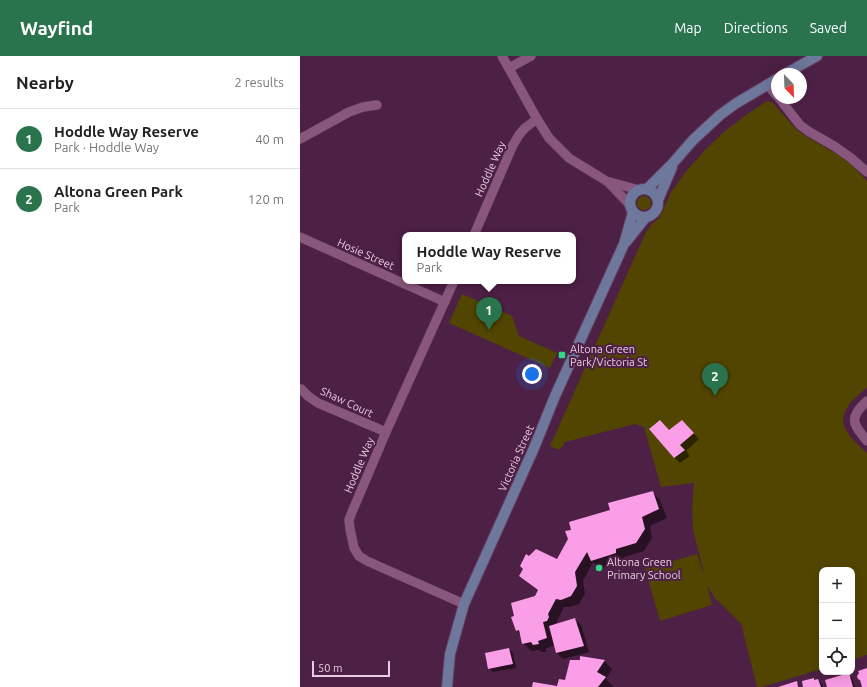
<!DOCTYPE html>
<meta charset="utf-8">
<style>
body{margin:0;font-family:Ubuntu,sans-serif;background:#f6f6f6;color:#222}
.controls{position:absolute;right:12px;bottom:12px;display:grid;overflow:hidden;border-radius:8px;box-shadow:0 4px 16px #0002}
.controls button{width:36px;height:36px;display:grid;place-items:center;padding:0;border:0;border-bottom:1px solid #e0e0e0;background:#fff;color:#222;font:20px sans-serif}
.compass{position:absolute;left:471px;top:12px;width:36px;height:36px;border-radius:50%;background:#fff;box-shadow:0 4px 16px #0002;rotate:157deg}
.scale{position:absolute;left:12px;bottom:10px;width:78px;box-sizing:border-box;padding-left:4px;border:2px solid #e8cce1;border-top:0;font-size:11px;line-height:14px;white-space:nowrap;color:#e8cce1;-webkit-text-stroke:3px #4d2045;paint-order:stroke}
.you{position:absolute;left:232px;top:318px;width:14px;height:14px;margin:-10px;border:3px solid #fff;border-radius:50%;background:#1a73e8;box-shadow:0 0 0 6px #1a73e833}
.badge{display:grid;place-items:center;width:26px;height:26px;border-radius:50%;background:#29744d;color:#fff;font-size:13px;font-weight:700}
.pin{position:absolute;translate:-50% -33px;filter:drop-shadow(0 1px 2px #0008)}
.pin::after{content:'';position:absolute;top:21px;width:14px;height:12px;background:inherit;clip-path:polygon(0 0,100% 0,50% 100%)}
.popup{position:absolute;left:102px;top:176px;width:174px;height:52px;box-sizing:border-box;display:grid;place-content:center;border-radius:8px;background:#fff;filter:drop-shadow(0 1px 3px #0005);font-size:13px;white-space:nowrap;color:#767676}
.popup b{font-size:15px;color:#222}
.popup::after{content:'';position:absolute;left:50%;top:100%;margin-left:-8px;border:8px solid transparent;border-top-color:#fff}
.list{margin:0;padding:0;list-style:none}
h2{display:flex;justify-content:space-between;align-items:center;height:52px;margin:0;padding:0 16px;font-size:17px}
h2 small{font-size:13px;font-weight:400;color:#767676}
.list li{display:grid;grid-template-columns:26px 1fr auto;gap:12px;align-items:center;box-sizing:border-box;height:60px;padding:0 16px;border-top:1px solid #e0e0e0}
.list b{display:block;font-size:15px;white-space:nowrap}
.list p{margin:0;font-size:13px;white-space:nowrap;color:#767676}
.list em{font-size:13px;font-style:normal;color:#767676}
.icon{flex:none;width:22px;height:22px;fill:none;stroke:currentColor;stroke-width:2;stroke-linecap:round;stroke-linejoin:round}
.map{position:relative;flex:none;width:567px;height:631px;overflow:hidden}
header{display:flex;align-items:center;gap:24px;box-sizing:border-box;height:56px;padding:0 20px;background:#29744d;color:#fff}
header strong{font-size:19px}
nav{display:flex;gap:22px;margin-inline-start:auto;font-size:14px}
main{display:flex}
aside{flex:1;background:#fff}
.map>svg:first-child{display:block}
</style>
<header>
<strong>Wayfind</strong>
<nav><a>Map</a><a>Directions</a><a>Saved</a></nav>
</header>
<main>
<aside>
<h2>Nearby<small>2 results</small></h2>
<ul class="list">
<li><span class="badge">1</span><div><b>Hoddle Way Reserve</b><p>Park · Hoddle Way</p></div><em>40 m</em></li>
<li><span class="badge">2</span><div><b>Altona Green Park</b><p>Park</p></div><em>120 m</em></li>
</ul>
</aside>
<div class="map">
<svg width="567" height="631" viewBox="0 0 567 631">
<rect width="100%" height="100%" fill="#4d2045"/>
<g fill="#524401">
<path d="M467 45 472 46 496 73 504 79 540 100 552 109 567 125V331C561 338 551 344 547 352 535 371 555 385 567 397V599L552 604V514H522V613L462 631H457L441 568 414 541 407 529 412 549 360 565 345 513 397 498 405 522 393 473 392 451 394 427 361 431 344 371 335 368 265 386 261 393H256L250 390 346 176 352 168 359 162 364 152 371 136 387 114 405 94 425 75 446 59Z"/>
<circle cx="344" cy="147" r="7"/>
<polygon points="162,238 212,260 219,280 257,297 250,312 149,267"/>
</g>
<g fill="#0007">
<polygon points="382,366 399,383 386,395 390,400 380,407 374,401 369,375"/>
<polygon points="352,436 360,444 367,462 350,470 352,482 344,495 324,501 324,505 300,513 293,506 283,525 285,538 279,548 270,551 264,551 256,567 257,569 275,563 281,569 289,596 263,603 257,597 255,589 245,593 247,596 242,596 239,594 231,595 223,587 221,580 217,575 212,562 215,562 236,541 239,535 229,528 220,520 229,501 258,504 269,483 272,474 311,455"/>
<polygon points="209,593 213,597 216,612 193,616 189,612"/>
<polygon points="304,605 312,613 306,623 313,630 312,631 257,631 266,625"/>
<polygon points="548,618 552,622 555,631 528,631"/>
<polygon points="513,623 515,624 518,624 522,628 523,631 504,631"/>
</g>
<g fill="#fb9ee8">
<polygon points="360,364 369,374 382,364 394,377 380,389 385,394 374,402 349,373"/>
<polygon points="353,435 359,453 342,461 345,473 336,487 316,493 316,497 291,505 287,496 275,516 277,530 271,540 261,544 256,543 248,558 249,561 247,565 243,566 247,582 238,585 239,588 233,589 231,586 222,588 219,574 216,575 211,561 214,560 211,547 235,540 238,534 219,520 223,513 220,510 226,498 229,500 236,493 257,503 268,483 265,475 271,474 269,466 310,454 308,447"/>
<polygon points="275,562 284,590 256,597 249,570"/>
<polygon points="209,592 213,608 188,613 185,597"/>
<polygon points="280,600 305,604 297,616 306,621 298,631 232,631 233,626 257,630 259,623 265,624 270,604 280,604"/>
<polygon points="567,612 567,631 562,631 560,624 558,623 557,620 559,617 558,615"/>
<polygon points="549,617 553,631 527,631 525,624"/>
<polygon points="514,622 514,624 518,623 521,631 503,631 502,625"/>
<polygon points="497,625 498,631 478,631"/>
</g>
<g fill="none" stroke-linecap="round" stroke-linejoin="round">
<g stroke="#643d5e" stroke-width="10">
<g id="street">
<polyline points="202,0 237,63 249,82 269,102 308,126 330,149"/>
<polyline points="209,12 231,0"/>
<polyline points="467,28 477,40"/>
<polyline points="479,42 500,69 508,75 534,90 551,102 567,116"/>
<polyline points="0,83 49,56 63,51 77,49"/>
<polyline points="310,126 339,134"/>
<polyline points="174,179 213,89 219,79 225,72 237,63"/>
<polyline points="0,181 145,246"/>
<polyline points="154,225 86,376 52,456 49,464 50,473 54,492 59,500 67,505 164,548"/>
<polyline points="1,333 8,340 18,347 86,376"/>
<path d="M567 345C549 362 552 367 567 385"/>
</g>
</g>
<g stroke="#643d5e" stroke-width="12">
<g id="secondary">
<polyline points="485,18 517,0"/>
<circle cx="344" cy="147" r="14"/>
<polyline points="347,133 373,107 393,84 420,59 435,48 477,23"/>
<polyline points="358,144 372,111"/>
<polyline points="326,186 346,161"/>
<polyline points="147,631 150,598 164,548 234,392 255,340 324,188 333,156"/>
</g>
</g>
<use href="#street" stroke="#89577e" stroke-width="9"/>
<use href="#secondary" stroke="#6d789c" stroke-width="10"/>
</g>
<g fill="#32d882" stroke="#4d2045" stroke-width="1.5">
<rect x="258" y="295" width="8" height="8" rx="2"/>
<circle cx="299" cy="512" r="4"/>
</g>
<g text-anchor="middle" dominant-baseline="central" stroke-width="4" stroke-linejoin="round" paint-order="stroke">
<g font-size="11" fill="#e8cce1" stroke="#4d2045">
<text transform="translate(190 113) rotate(-66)">Hoddle Way</text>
<text transform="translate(66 198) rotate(24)">Hosie Street</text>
<text transform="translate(47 346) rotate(25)">Shaw Court</text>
<text transform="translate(216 402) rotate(-66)">Victoria Street</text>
<text transform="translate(59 409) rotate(-67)">Hoddle Way</text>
</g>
<g font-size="11" fill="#e8cce1" stroke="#4d2045" text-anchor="start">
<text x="270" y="293">Altona Green<tspan x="270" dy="13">Park/Victoria St</tspan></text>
<text x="307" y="506">Altona Green<tspan x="307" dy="13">Primary School</tspan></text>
</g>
</g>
</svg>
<div class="controls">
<button>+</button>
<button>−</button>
<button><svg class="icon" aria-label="locate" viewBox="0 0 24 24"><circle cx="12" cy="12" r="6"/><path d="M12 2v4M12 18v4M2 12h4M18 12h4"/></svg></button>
</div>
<svg class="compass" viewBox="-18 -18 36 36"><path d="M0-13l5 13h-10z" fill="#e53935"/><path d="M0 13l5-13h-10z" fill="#767676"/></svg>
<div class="scale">50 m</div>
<div class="you"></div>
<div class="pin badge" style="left:189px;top:274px">1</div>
<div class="popup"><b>Hoddle Way Reserve</b>Park</div>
<div class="pin badge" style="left:415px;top:340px">2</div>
</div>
</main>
